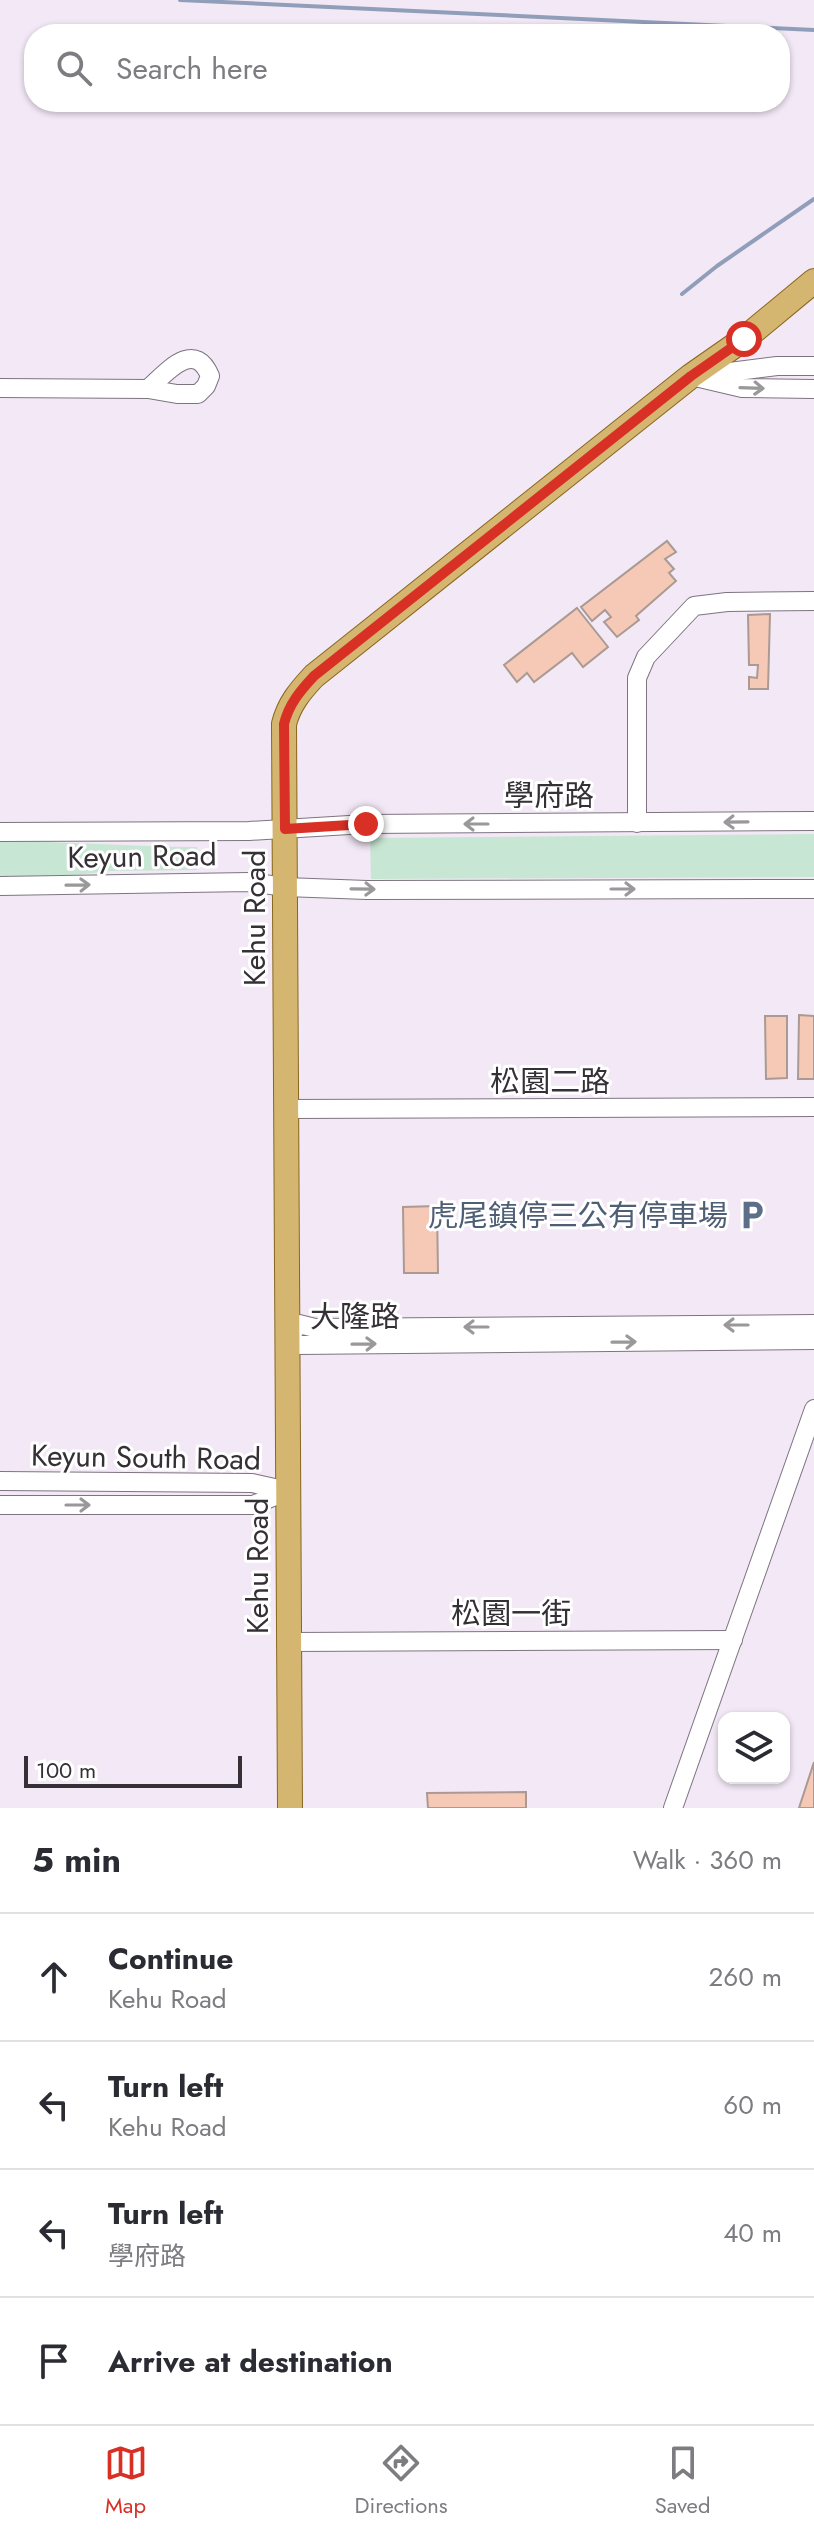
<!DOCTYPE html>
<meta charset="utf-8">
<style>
body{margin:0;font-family:Jost,"Noto Sans TC",sans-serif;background:#f2f2f3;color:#2b2b33}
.controls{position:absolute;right:24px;bottom:24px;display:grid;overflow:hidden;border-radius:16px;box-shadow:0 2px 6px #0004}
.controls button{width:72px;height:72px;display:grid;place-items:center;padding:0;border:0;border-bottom:2px solid #e1e1e2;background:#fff;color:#2b2b33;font:40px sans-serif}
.scale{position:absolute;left:24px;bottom:20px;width:218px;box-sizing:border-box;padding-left:8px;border:4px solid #343035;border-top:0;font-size:22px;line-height:28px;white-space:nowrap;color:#343035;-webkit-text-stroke:6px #fff;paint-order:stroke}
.stop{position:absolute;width:24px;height:24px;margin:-18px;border:6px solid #d93025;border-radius:50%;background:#fff}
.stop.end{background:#d93025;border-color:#fff;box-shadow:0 2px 8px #0008}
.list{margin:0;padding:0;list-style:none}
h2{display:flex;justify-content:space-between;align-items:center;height:104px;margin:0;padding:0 32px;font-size:34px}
h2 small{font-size:26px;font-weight:400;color:#7c7c81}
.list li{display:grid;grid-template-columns:52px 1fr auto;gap:24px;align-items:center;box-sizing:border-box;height:128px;padding:0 32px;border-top:2px solid #e1e1e2}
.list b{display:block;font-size:30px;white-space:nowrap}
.list p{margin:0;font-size:26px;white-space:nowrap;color:#7c7c81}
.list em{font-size:26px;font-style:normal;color:#7c7c81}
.icon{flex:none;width:44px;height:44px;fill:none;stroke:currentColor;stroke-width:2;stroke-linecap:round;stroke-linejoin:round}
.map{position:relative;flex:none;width:814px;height:1808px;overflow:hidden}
.search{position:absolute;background:#fff;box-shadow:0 2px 6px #0004;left:24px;right:24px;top:24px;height:88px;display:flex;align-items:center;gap:20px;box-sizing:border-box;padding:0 28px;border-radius:32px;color:#7c7c81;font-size:30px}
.sheet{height:616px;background:#fff}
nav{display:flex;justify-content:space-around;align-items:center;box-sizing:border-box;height:112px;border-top:2px solid #e1e1e2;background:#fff;font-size:22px;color:#7c7c81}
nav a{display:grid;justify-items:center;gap:4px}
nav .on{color:#d93025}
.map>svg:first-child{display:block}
</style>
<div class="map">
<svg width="814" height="1808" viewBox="0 0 814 1808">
<rect width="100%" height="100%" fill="#f3e8f6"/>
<g fill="#c7e6d3">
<polygon points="814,834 814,877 371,879 370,838"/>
<path d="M0 841C66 841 131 847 197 847V870L110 871 66 876 0 877Z"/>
</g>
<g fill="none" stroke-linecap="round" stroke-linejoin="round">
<g stroke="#909eb9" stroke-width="4">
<polyline points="180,0 814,30"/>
<polyline points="682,294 717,266 814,199"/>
</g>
</g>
<g fill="#f5c9b5" stroke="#aa9a93" stroke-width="2">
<polygon points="667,541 676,552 665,559 674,569 669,573 676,581 636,616 639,620 617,637 604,622 611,617 605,610 592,621 581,607"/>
<polygon points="577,608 608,647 583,667 572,653 534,682 527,673 517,682 504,665"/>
<polygon points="770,614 768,689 749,689 749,677 757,678 758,665 749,665 748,615"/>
<polygon points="799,1015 814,1016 814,1079 798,1079"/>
<polygon points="765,1016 787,1016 787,1078 766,1079"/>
<polygon points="437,1206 438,1273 404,1273 403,1207"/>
<polygon points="814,1762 814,1808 799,1808"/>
<polygon points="526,1792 526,1808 428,1808 427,1793"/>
</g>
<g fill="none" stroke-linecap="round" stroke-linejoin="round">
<g stroke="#7e7480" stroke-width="20">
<g id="minor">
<polyline points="706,375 777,366 814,366"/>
<polyline points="691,376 742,388 814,389"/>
<path d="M0 388 148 389 177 394H198L206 386 210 376C194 338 166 373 148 389"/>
<polyline points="637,823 637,678 646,657 694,606 727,602 814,601"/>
<polyline points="0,832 249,831 366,824 814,821"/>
<polyline points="0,886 249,882 285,887 367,890 814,889"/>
<polyline points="286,1109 814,1107"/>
<polyline points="814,1324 315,1328 299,1324 288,1339 297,1345 814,1340"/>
<polyline points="0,1481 252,1483 288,1491"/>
<polyline points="0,1505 253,1505 288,1491"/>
<polyline points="289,1642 733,1640"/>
<polyline points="673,1808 814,1409"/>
</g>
</g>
<g stroke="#89671d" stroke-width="26">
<path id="major" d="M290 1808 284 724C289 704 300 691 314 676L691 376 744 339 814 281"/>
</g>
<use href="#minor" stroke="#fff" stroke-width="18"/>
<use href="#major" stroke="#d4b670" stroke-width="24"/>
</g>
<defs><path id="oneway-shaft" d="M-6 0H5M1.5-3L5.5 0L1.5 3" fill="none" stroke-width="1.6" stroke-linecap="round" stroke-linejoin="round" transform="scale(2)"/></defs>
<g stroke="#9a989a">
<use href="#oneway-shaft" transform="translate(752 388) rotate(2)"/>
<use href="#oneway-shaft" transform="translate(736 822) rotate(179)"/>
<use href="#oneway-shaft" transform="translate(476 824) rotate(180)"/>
<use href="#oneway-shaft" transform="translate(78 885) rotate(-1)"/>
<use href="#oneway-shaft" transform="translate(363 889) rotate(1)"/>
<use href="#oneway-shaft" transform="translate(623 889)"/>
<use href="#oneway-shaft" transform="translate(736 1325) rotate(180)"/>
<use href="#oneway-shaft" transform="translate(476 1327) rotate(180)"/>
<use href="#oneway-shaft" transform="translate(624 1342) rotate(-1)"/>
<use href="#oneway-shaft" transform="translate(364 1344) rotate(-1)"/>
<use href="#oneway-shaft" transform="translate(78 1505)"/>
</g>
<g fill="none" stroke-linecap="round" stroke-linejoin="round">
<path stroke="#d93025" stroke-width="10" d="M366 824 285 829 284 724C289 704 300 691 314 676L691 376 744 339"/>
</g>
<defs>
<g id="parking-bare" transform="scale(2.4)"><path d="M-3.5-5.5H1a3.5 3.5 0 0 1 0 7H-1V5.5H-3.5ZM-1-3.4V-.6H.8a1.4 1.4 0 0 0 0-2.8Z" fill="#5c6f8a" stroke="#fff" stroke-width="2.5" paint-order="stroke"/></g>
</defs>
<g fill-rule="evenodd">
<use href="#parking-bare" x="752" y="1215"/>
</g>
<g text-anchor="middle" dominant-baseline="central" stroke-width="6" stroke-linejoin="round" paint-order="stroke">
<g font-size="30" fill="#343035" stroke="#fff">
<text x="549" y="795">學府路</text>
<text transform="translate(142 856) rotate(-1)">Keyun Road</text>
<text transform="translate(254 918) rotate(-90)">Kehu Road</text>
<text x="550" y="1081">松園二路</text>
<text x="355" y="1316">大隆路</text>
<text transform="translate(146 1457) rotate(1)">Keyun South Road</text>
<text transform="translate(257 1566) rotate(-90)">Kehu Road</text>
<text x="511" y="1613">松園一街</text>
</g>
<g font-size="30" fill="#4e5e75" stroke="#fff" text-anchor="end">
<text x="728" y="1215">虎尾鎮停三公有停車場</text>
</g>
</g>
</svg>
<div class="controls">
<button><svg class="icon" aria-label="layers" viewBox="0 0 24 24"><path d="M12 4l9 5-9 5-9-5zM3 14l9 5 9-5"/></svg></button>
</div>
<div class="scale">100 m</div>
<div class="stop" style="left:744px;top:339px"></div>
<div class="stop end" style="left:366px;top:824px"></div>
<div class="search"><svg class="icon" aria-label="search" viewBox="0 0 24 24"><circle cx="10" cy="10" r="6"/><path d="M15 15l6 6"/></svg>Search here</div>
</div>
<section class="sheet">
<h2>5 min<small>Walk · 360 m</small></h2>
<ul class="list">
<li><svg class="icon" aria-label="ahead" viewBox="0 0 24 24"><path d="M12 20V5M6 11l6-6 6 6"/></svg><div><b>Continue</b><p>Kehu Road</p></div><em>260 m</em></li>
<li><svg class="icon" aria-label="left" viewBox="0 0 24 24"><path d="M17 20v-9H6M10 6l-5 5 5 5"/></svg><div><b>Turn left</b><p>Kehu Road</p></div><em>60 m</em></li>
<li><svg class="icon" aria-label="left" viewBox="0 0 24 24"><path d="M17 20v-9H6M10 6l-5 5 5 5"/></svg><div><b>Turn left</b><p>學府路</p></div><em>40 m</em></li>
<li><svg class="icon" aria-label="arrive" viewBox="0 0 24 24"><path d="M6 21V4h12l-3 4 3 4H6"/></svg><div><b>Arrive at destination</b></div></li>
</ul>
</section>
<nav>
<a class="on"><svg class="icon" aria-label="map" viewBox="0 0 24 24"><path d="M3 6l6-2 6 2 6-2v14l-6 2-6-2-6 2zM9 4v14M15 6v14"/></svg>Map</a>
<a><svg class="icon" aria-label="directions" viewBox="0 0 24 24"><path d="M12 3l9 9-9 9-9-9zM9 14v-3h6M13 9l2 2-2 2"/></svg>Directions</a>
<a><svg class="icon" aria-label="saved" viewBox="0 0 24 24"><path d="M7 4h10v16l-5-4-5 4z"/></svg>Saved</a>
</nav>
